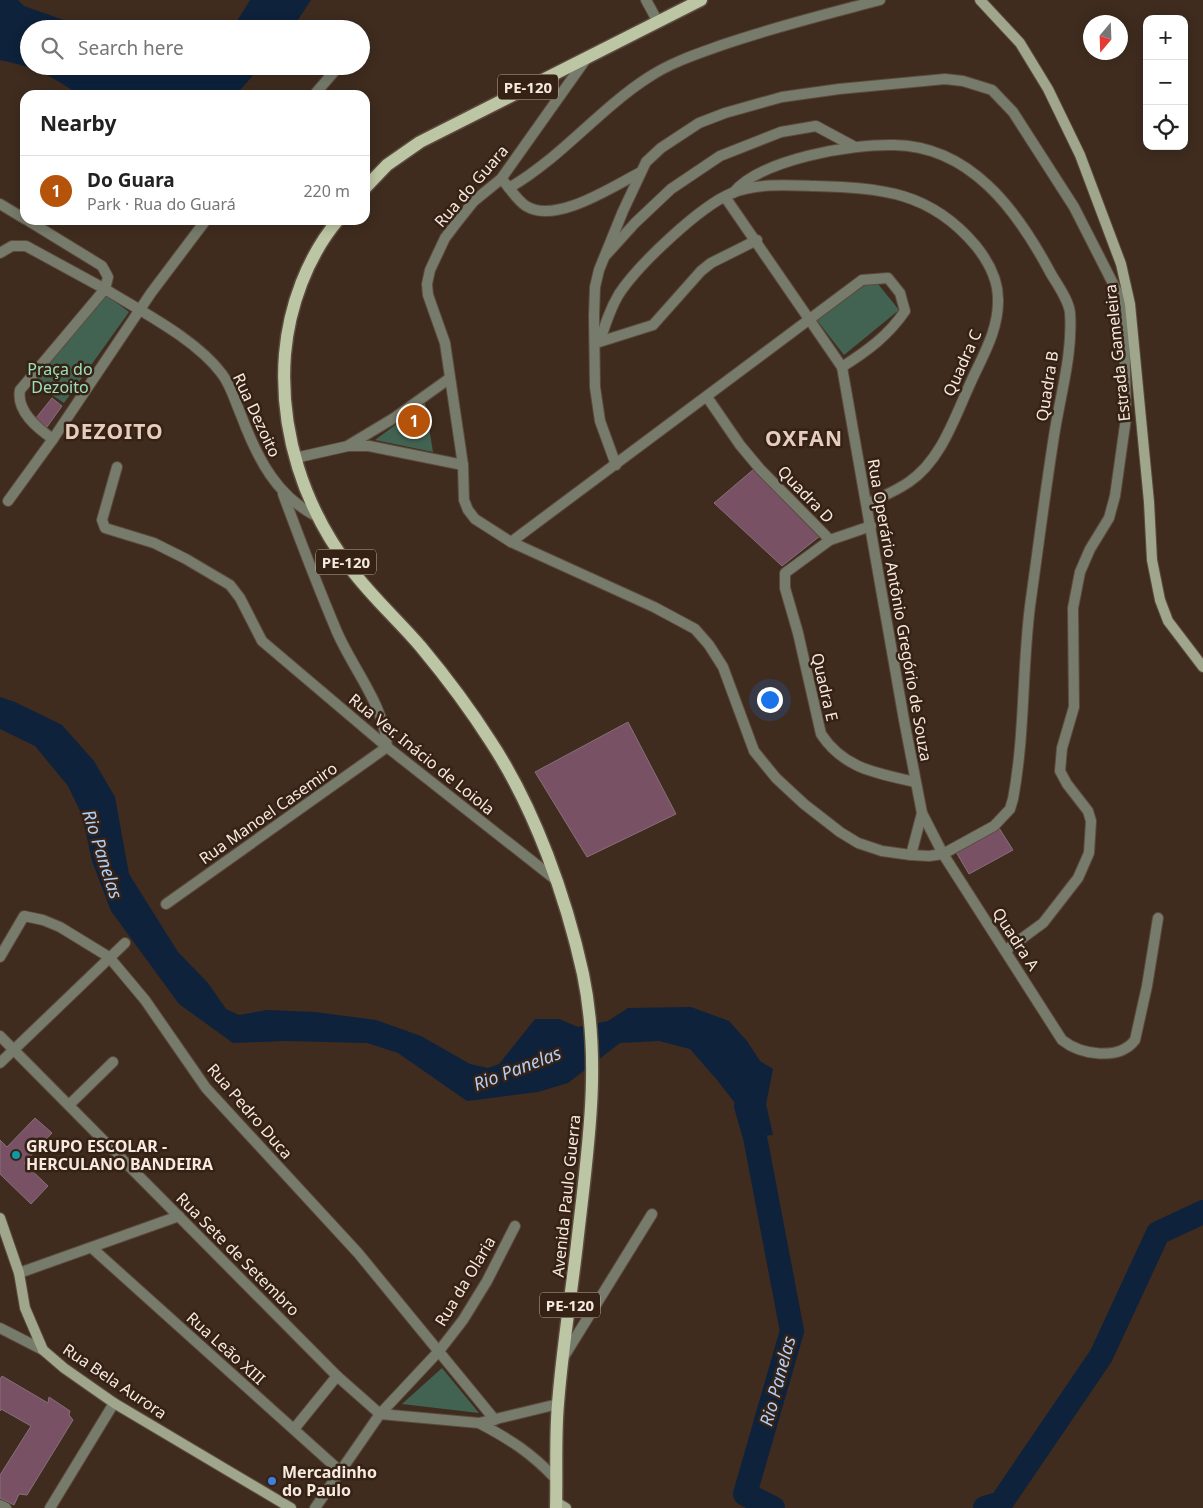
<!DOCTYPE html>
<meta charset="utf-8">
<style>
body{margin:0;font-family:"Noto Sans",sans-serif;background:#f6f6f6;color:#222}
.controls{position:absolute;right:15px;top:15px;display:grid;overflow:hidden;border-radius:10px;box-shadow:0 2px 12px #0003}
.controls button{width:45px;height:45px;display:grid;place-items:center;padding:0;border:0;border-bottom:1px solid #e0e0e0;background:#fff;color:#222;font:25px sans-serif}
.compass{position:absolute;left:1083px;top:15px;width:45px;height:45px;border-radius:50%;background:#fff;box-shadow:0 2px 12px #0003;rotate:199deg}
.you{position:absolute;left:769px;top:699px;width:18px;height:18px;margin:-12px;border:4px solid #fff;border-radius:50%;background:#1a73e8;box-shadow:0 0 0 8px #1a73e833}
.badge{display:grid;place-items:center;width:32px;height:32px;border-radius:50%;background:#b45309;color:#fff;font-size:16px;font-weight:700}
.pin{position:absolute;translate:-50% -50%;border:2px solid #fff;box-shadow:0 1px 5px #0006}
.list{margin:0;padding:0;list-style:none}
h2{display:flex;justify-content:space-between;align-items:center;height:65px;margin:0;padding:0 20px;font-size:21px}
h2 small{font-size:16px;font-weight:400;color:#767676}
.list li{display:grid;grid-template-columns:32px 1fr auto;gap:15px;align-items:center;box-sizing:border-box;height:70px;padding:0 20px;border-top:1px solid #e0e0e0}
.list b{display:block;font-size:19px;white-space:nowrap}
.list p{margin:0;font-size:16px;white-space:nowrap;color:#767676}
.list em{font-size:16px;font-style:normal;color:#767676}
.icon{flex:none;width:28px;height:28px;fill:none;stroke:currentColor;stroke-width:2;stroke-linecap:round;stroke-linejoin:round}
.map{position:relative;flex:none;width:1203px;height:1508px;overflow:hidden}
.search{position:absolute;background:#fff;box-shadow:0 2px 12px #0003;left:20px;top:20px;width:350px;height:55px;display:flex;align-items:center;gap:12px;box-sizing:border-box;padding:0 18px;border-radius:28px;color:#767676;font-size:19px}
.panel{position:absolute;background:#fff;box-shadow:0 2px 12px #0003;left:20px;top:90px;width:350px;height:135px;border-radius:15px}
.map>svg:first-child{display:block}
</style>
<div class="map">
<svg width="1203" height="1508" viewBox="0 0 1203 1508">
<rect width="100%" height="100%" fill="#3f2c1f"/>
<g fill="#436352">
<polygon points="874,279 899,310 844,355 816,319"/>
<polygon points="105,294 129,312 64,403 33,382"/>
<polygon points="425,403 433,452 375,440"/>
<polygon points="442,1368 479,1413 402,1404"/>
</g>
<g fill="#0e223c">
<path d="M0 0H18L24 6 89 29H29V66H261L236 95H78C57 77 27 65 0 60Z"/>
<polygon points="250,0 311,0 292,29 232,29"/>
<polygon points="0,697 15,702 62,725 94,761 115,797 129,874 178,952 208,983 226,1009 239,1015 267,1010 315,1012 376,1020 421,1036 470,1064 488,1068 499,1064 535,1019 559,1019 578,1027 608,1021 628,1008 691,1007 729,1021 747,1041 760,1061 773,1069 766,1104 773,1135 743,1137 735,1103 717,1080 690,1049 659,1041 620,1043 568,1083 538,1092 467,1101 398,1053 367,1043 285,1041 233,1043 179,1004 111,911 92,861 82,815 68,786 35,746 0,729"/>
</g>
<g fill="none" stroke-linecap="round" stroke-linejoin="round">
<g stroke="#0e223c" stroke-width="24">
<polyline points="746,1106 755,1137 792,1331 745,1494 773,1508"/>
<polyline points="985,1508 1001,1503 1101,1356 1158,1233 1203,1212"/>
</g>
</g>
<g fill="#785264" stroke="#886e7a">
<polygon points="52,398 62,406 47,427 36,418"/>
<polygon points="754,469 820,536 782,566 714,503"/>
<polygon points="628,722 676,814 587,857 535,772"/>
<polygon points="999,828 1013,850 969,874 956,852"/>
<polygon points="35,1118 52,1133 24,1163 48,1186 31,1204 0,1174 0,1140 7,1147"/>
<polygon points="2,1376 48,1403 49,1397 70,1411 69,1415 73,1420 27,1495 19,1494 14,1505 0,1498 0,1475 31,1426 1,1409 0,1411 0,1379"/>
</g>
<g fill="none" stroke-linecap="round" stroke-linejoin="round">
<g stroke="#5c4a3e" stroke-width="12">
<g id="street">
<polyline points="646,0 658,22"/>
<path d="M586 59 501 179 474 201 458 221 445 238 430 270 427 284 428 295 445 343 463 465 464 500 468 510 475 519 511 542 654 607 695 629 709 645 723 667 754 751 776 778 804 804 840 832 858 843 882 851 911 855 929 856 943 854 994 826 1010 809 1013 799C1025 735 1022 670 1030 606 1038 549 1045 493 1054 436 1060 396 1073 354 1070 313 1069 300 1056 283 1050 272 1017 210 970 146 894 145 851 144 761 159 733 193"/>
<polyline points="314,95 339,66"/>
<path d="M505 183C511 190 518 201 526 206 556 225 615 185 641 172"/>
<path d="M509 188C561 158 599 109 649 77 672 62 697 54 722 45 774 27 827 14 880 0"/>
<path d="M725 197 842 367 904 720 922 813 943 854 1062 1040C1081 1055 1119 1061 1135 1040L1147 986 1158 918"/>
<polyline points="0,204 25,219"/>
<path d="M27 220 102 266 108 277 105 289C142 312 196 339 222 374 231 386 235 401 241 415 257 458 277 498 320 518"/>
<path d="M0 253 12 246H26L105 289 20 390C16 411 37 428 53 439"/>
<polyline points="606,255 635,223 671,189 720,156 781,132 816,126 855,147"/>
<path d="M600 341C605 325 610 309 619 294 638 265 700 206 732 193 758 183 787 185 814 186 881 188 930 191 976 246 988 261 998 280 998 299 999 330 982 357 970 384 954 419 941 460 909 482 896 491 881 497 867 504"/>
<polyline points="596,343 653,325 701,271 711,263 757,240"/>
<polyline points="707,397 740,445 760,469 830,540"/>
<polyline points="349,445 394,418 450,378"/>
<polyline points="295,458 348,446 369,446 463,465"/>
<polyline points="616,465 600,421 595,387 594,316 595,287 599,270 623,211 646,162 661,148 699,123 725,113 782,97 839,89 945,79 963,81 992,90 1013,112 1074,207 1127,311"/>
<polyline points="117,467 102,520 105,528 154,543 186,559 230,585 240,598 262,641 387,747 556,880"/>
<path d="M283 494C300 540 318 587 337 632 353 669 385 706 387 747"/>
<polyline points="8,501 53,439 151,293 206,220"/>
<path d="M871 526 830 540 785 573V588L798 633 821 734C844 769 877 773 915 782"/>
<path d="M511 542 862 280 888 278 900 293 905 311C888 336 867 351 842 367"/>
<polyline points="911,855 922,813"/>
<polyline points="166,904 387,747"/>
<polyline points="1006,950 1043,923 1078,878 1089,853 1091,821 1088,811 1067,784 1060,771 1062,748 1074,707 1073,608 1080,572 1090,549 1109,518 1115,496 1126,418 1124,317 1130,307"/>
<polyline points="0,957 24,916 43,920 60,927 109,957 145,1000 206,1088 358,1253 495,1420"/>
<polyline points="0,1036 337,1376 380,1414"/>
<polyline points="0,1063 125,943"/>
<polyline points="69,1105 113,1062"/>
<polyline points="92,1248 340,1471"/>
<polyline points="19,1273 179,1216"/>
<polyline points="0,1328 43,1350"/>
<polyline points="563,1358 652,1214"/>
<polyline points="380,1414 479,1423 558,1404"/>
<path d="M479 1423C511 1440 530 1452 556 1479"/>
<polyline points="294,1429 337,1376"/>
<polyline points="0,1505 6,1508"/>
<polyline points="50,1508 114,1403"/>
<polyline points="315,1508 380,1414 439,1351 463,1320 487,1281 515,1226"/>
</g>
</g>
<g stroke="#5c4a3e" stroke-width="12">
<g id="secondary">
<polyline points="980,0 1020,43 1048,89 1080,155 1121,264 1130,304 1149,502 1152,560 1160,600 1168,621 1203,667"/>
<polyline points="0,1218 19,1273 25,1308 43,1350 64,1368 114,1403 291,1508"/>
<polyline points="556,1502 566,1508"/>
</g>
</g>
<g stroke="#5c4a3e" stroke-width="15">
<g id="primary">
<polyline points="365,188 387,165 420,142 701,0"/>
<path d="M338 220C307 257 289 307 285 354 279 431 304 508 351 569 372 597 398 620 421 647 446 677 470 709 491 742 535 809 566 897 583 974 602 1065 587 1154 577 1244 571 1297 562 1350 558 1404 555 1438 557 1473 556 1508"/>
</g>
</g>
<use href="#street" stroke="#777b6b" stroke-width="10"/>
<use href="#secondary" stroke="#9fa68b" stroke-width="10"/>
<use href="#primary" stroke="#bdc6a4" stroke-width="12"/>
</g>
<circle fill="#0f9aa8" stroke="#352215" stroke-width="2" cx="16" cy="1155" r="5"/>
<circle fill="#3f7fe0" stroke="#352215" stroke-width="2" cx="272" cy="1481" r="5"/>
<g text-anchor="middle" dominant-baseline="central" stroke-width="5" stroke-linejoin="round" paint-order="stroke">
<g fill="#352215" stroke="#bcada3" stroke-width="1">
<rect x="498" y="74.5" width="60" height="25" rx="4"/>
<rect x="316" y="549.5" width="60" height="25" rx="4"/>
<rect x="540" y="1292.5" width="60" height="25" rx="4"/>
</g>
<g font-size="15" font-weight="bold" fill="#f6e9e0">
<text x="528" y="87">PE-120</text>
<text x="346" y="562">PE-120</text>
<text x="570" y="1305">PE-120</text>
</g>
<g font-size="16" fill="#f6e9e0" stroke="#352215">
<text transform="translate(471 186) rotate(-49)">Rua do Guara</text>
<text transform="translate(1117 353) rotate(-96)">Estrada Gameleira</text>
<text transform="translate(962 363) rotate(-66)">Quadra C</text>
<text transform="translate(1047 386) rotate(-81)">Quadra B</text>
<text transform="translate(257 415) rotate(65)">Rua Dezoito</text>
<text transform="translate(806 494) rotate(46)">Quadra D</text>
<text transform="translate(900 610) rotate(80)">Rua Operário Antônio Gregório de Souza</text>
<text transform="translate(825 687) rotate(77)">Quadra E</text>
<text transform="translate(422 754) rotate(39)">Rua Ver. Inácio de Loiola</text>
<text transform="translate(268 813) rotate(-35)">Rua Manoel Casemiro</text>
<text transform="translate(1016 939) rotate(57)">Quadra A</text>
<text transform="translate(250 1111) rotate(49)">Rua Pedro Duca</text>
<text transform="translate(566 1196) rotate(-84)">Avenida Paulo Guerra</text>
<text transform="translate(238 1254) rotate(45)">Rua Sete de Setembro</text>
<text transform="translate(465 1281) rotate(-59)">Rua da Olaria</text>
<text transform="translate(226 1348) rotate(42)">Rua Leão XIII</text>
<text transform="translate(115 1381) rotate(34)">Rua Bela Aurora</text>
</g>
<g font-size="16" fill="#9be0bd" stroke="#352215">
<text x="60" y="369">Praça do<tspan x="60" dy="18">Dezoito</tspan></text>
</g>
<g font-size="16" font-weight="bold" fill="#f6e9e0" stroke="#352215" text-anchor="start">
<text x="26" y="1146">GRUPO ESCOLAR -<tspan x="26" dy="18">HERCULANO BANDEIRA</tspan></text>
<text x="282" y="1472">Mercadinho<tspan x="282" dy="18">do Paulo</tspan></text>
</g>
<g font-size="18" font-style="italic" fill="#afcff9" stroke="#352215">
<text transform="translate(103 854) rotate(72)">Rio Panelas</text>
<text transform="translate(517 1068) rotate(-21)">Rio Panelas</text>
<text transform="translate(777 1381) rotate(-75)">Rio Panelas</text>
</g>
<g font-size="21" font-weight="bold" letter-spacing="1" fill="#e7cdbd" stroke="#352215">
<text x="114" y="431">DEZOITO</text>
<text x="804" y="438">OXFAN</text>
</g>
</g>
</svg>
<div class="controls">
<button>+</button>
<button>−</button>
<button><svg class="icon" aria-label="locate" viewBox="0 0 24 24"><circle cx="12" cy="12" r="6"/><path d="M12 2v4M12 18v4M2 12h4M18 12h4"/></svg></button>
</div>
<svg class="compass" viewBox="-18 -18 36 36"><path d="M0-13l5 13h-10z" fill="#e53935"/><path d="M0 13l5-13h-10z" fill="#767676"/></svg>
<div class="you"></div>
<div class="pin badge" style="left:414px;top:421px">1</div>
<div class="search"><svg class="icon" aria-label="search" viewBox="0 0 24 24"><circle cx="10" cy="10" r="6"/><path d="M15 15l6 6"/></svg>Search here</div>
<section class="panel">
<h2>Nearby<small></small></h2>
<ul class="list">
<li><span class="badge">1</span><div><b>Do Guara</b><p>Park · Rua do Guará</p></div><em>220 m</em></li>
</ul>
</section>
</div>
